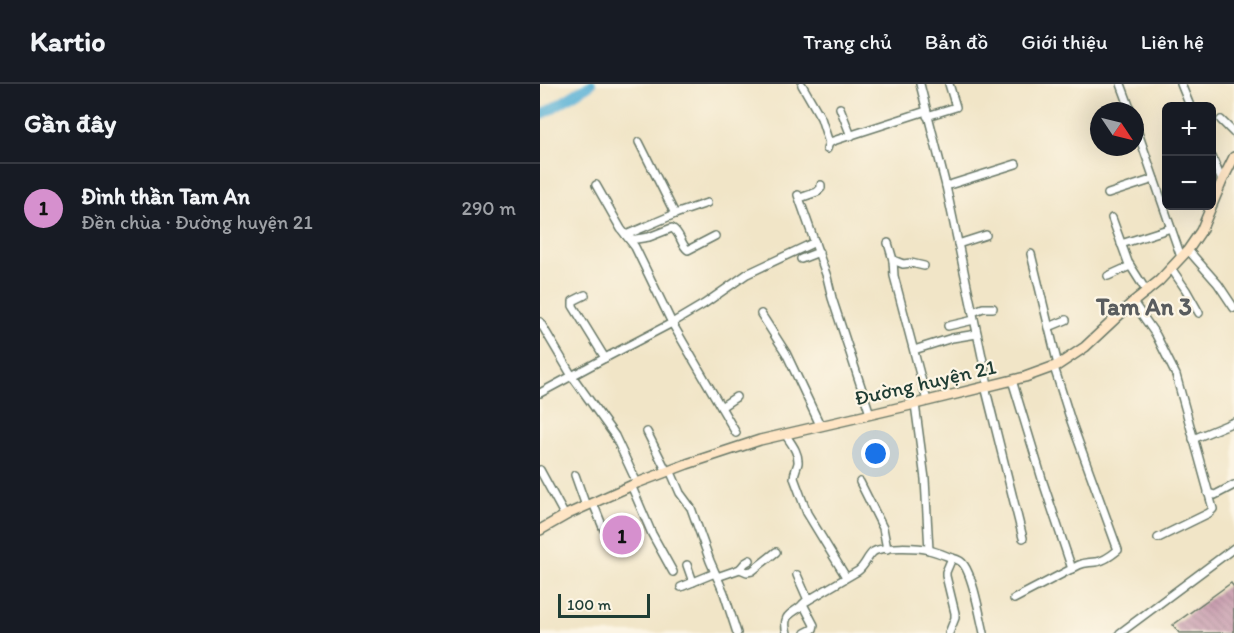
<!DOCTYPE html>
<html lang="vi">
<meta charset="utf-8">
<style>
body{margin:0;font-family:Itim,sans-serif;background:#20242c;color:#f1f3f6}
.controls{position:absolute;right:18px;top:18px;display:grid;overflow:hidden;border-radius:9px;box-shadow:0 6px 24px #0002}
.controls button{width:54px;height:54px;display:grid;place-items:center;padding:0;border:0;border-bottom:2px solid #363941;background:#171b24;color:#f1f3f6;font:30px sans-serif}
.compass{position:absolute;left:550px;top:18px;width:54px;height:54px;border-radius:50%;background:#171b24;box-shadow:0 6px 24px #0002;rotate:125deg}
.scale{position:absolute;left:18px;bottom:15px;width:92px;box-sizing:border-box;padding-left:6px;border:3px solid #1f3d34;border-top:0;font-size:16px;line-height:21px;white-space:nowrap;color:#1f3d34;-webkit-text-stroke:4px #fcf5e5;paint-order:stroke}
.you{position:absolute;left:336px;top:370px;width:21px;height:21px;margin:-15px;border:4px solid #fff;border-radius:50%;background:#1a73e8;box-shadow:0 0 0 9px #1a73e833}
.badge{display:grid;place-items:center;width:39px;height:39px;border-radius:50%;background:#d690ce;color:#111;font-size:20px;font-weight:700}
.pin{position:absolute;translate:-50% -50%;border:3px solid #fff;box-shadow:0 2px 6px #0006}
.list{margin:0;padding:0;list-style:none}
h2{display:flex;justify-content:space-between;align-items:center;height:78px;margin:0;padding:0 24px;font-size:26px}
h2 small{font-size:20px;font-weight:400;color:#9ea1a6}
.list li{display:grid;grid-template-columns:39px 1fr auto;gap:18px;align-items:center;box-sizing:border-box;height:90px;padding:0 24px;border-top:2px solid #363941}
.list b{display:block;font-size:22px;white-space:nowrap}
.list p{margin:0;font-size:20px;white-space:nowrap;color:#9ea1a6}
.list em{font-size:20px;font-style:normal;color:#9ea1a6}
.map{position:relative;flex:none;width:694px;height:549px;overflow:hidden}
header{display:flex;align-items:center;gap:36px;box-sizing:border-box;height:84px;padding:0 30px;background:#171b24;border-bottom:2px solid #363941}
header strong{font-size:28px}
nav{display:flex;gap:33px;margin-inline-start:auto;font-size:21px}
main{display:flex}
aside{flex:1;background:#171b24}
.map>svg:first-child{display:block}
</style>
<header>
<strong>Kartio</strong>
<nav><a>Trang chủ</a><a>Bản đồ</a><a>Giới thiệu</a><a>Liên hệ</a></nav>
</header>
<main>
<aside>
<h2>Gần đây<small></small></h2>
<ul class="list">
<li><span class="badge">1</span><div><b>Đình thần Tam An</b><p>Đền chùa · Đường huyện 21</p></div><em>290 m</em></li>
</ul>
</aside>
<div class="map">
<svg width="694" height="549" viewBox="0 0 694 549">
<defs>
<pattern id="building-back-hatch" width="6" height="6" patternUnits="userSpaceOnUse" patternTransform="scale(1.5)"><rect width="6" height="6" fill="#c496ab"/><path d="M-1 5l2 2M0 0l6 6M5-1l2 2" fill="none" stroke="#9f7c8c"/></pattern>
</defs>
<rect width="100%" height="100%" fill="#fcf5e5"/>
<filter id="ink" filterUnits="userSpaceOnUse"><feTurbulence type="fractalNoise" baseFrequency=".0167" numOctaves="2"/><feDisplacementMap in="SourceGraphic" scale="12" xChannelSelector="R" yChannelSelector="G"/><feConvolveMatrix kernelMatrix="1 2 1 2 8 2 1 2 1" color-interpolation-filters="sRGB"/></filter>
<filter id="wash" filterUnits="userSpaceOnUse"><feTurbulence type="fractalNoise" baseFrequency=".008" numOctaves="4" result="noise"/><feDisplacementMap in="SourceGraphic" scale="24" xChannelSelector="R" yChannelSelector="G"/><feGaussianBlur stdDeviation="1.35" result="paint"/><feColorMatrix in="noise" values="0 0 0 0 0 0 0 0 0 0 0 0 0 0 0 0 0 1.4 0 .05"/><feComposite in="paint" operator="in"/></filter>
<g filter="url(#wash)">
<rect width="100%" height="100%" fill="#f1e5c7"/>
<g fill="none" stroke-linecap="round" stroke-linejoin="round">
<polyline stroke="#59b1d6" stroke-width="10" points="0,32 51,0"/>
</g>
<g id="blocks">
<polygon fill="url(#building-back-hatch)" points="691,499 694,503 694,549 639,549 633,541"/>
</g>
</g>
<g filter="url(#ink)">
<use href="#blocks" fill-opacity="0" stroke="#687867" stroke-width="1.5"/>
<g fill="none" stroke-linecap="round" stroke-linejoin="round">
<g stroke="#687867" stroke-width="10">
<g id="street">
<polyline points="380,0 406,102 448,301"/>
<polyline points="581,0 591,27"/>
<polyline points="641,0 650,22"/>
<polyline points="262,1 281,34 289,59"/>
<polyline points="300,24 311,52"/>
<polyline points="387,32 416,23 409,0"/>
<polyline points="681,36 694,49"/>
<polyline points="595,40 641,173"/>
<polyline points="99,58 135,130"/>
<polyline points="287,65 289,59 293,57 386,27"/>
<polyline points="672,73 682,97"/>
<polyline points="56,101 81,145 95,163 132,239 196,349"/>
<polyline points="406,102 476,80"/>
<polyline points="568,110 614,95"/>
<polyline points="258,111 287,193 292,214 330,330"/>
<polyline points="260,114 277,108 281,104 281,101"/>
<polyline points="572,134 588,178 607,208"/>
<polyline points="86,151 135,130 167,119"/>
<path d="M90 156 109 153 132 144C141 149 140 160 148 166L175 152"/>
<polyline points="348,159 353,176 354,192 387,317"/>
<polyline points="418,160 446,151"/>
<polyline points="581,160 631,144"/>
<polyline points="648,166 678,200 694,224"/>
<polyline points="491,170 518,281"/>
<polyline points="261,175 279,168"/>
<polyline points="353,176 363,180 371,179 384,182"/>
<polyline points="631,184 646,206 659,229"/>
<polyline points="568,192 590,182"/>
<polyline points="45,211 33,217 33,222 65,274"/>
<polyline points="593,218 616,251 636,291 673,425 669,429 618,454"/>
<polyline points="433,228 443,224 453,224"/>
<polyline points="221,230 246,269 280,341"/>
<polyline points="0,238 32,292 75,352 97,399"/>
<polyline points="408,242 434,236"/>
<polyline points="509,243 526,236"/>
<polyline points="374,266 412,254 437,250"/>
<polyline points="472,296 503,398 532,485"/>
<polyline points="445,302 483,454"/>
<polyline points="0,309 65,274 132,239 164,220 207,190 275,158"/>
<polyline points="375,320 385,395 389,466"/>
<polyline points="181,323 196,313"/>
<polyline points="107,348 127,388"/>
<path d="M245 350C250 358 259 368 258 379 257 384 254 388 254 394L267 429 306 493"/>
<polyline points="653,355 694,338"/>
<polyline points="0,386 25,432"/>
<polyline points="130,386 140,409 151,424 170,477 184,509 197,549"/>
<polyline points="35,391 46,422"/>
<polyline points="320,398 343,444 347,465"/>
<polyline points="91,401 112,450 133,488"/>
<polyline points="668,409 675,411 694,401"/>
<polyline points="53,419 69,458"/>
<path d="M412 474C416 475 421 476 424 481 433 493 440 532 444 549"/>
<polyline points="147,481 153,498"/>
<polyline points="200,485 207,488 212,487 236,468"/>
<polyline points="257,491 268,516"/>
<polyline points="177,493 200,485 205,479 210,476"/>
<polyline points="141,503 175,489"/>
<path d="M474 515 539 481C545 478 548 479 555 478 563 478 572 471 578 466L531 337 514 283"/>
<polyline points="263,520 274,541 273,545 265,549"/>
<path d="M247 549C241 527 255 531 265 518L318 487C325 482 327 473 333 468 341 462 379 463 389 466 397 468 404 471 412 474L406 488V492L415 529V534L409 549"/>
<polyline points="580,549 694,464"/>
</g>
</g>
<g stroke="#687867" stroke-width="12">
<polyline id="secondary" points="0,446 28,430 97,399 147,380 220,356 375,320 485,293 518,281 545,263 593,218 619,197 648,166 661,147 682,97 694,73"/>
</g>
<use href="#street" stroke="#fff" stroke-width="7"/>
<use href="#secondary" stroke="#fee5c5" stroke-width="9"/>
</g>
</g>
<g text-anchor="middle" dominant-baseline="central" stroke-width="4.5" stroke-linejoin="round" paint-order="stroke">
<g font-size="21" fill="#1f3d34" stroke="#fcf5e5">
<text transform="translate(385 298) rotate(-13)">Đường huyện 21</text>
</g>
<g font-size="24" font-weight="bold" fill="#595c5e" stroke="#fcf5e5">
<text x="604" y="222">Tam An 3</text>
</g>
</g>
</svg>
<div class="controls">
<button>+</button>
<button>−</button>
</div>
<svg class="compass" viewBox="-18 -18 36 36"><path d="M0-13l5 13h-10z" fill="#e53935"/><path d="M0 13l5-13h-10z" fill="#9ea1a6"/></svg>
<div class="scale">100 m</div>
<div class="you"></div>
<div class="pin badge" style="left:82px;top:451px">1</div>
</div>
</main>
